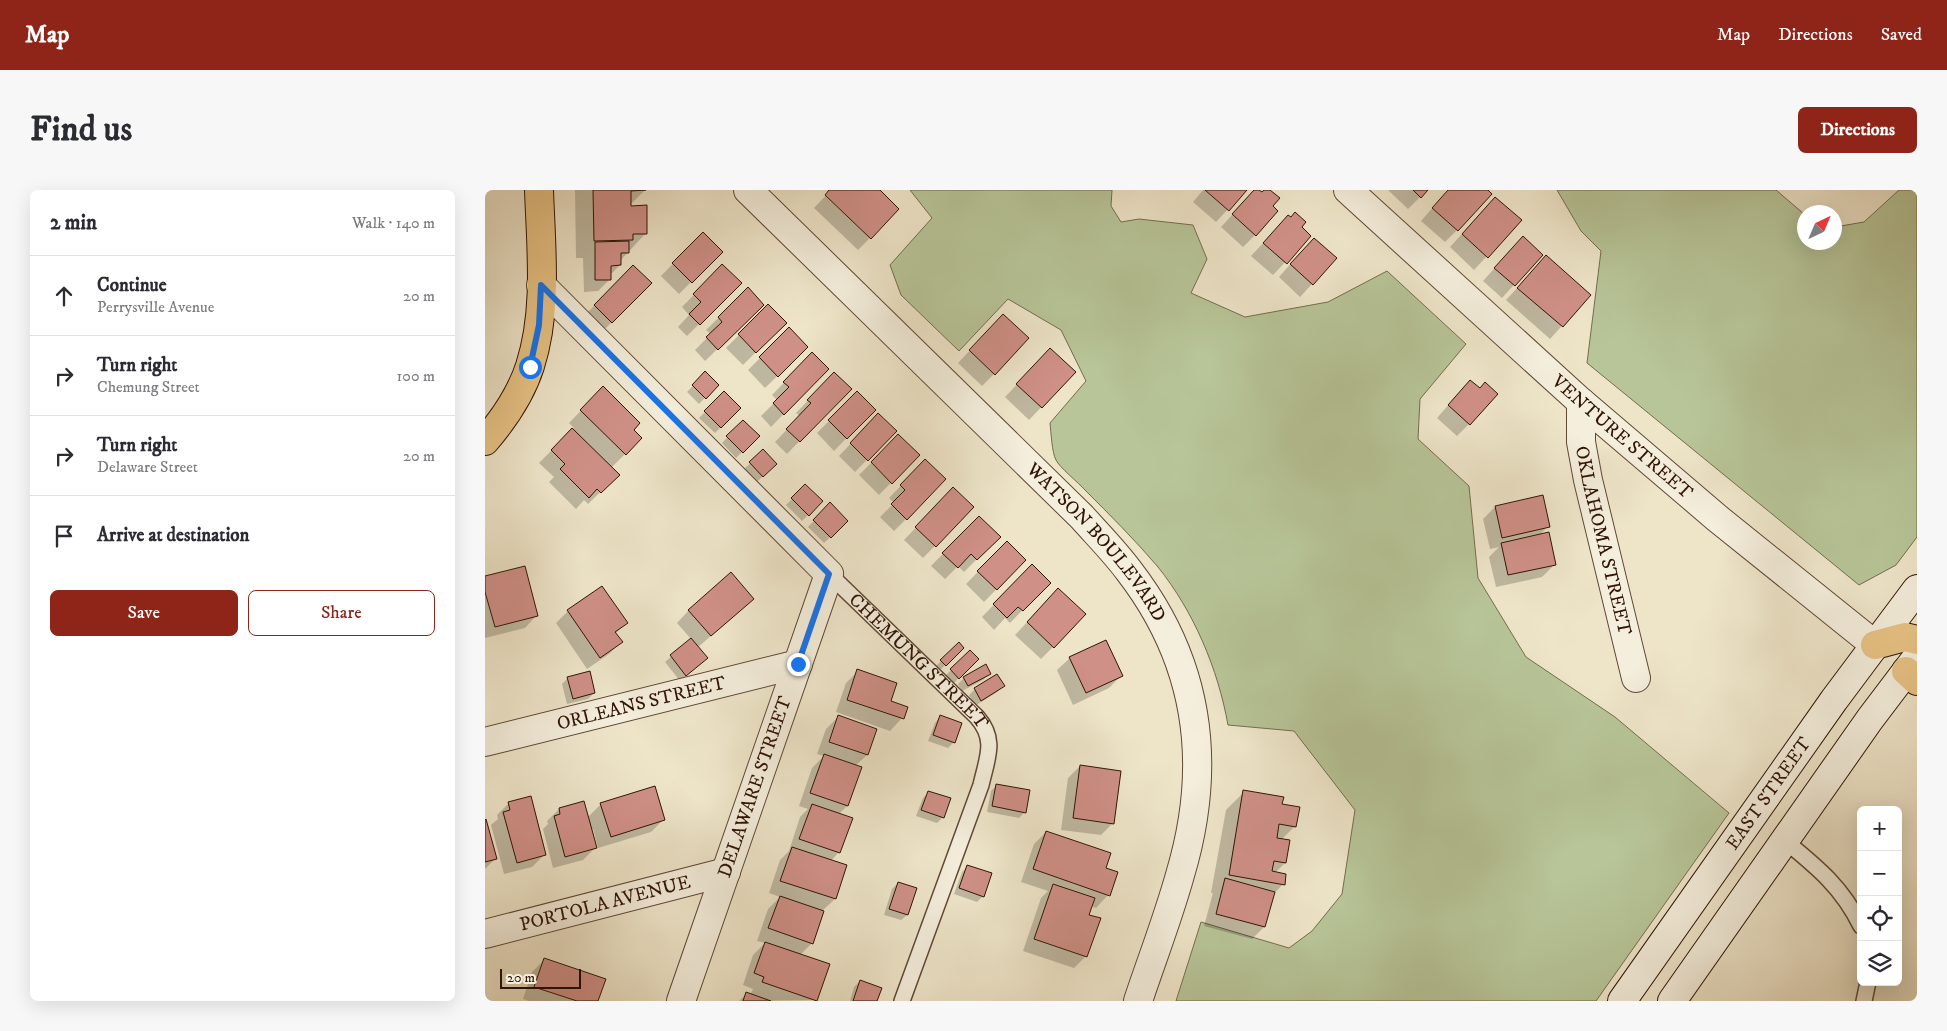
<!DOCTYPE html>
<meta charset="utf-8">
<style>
body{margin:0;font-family:"IM FELL DW Pica",serif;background:#f7f7f7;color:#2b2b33}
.controls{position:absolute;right:15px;bottom:15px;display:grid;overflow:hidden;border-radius:8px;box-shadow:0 5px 20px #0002}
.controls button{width:45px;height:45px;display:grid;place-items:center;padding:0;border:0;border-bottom:1px solid #e1e1e2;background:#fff;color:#2b2b33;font:25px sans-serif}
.compass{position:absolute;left:1312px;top:15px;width:45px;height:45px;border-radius:50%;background:#fff;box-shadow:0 5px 20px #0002;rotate:44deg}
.scale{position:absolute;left:15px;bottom:12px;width:81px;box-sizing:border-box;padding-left:5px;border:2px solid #301405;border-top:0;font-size:14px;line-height:18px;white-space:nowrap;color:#301405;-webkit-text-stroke:4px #f4eedc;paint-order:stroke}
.stop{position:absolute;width:15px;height:15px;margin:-11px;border:4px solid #1a73e8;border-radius:50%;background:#fff}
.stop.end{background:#1a73e8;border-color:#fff;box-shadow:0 1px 5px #0008}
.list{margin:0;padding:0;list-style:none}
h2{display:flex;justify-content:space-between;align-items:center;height:65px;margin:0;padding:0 20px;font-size:21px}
h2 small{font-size:16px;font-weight:400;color:#7c7c81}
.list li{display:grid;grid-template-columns:32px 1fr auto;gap:15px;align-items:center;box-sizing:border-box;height:80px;padding:0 20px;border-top:1px solid #e1e1e2}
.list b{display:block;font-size:19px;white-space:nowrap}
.list p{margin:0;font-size:16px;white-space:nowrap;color:#7c7c81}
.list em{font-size:16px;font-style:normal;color:#7c7c81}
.actions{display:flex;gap:10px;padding:15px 20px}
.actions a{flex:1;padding:11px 0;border:1px solid #8f2418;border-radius:8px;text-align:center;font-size:18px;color:#8f2418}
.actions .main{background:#8f2418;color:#fff}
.icon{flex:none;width:28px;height:28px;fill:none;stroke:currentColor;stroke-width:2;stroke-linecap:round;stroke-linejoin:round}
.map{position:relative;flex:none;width:1432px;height:811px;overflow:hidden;border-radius:8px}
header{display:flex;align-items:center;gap:30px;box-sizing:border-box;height:70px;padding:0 25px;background:#8f2418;color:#fff}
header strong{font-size:24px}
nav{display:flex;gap:28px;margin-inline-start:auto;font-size:18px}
.intro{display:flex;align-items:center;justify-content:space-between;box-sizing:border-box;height:120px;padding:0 30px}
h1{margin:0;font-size:35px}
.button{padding:12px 22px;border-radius:8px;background:#8f2418;color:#fff;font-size:18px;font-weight:700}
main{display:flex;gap:30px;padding:0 30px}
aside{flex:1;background:#fff;border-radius:8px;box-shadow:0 5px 20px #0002}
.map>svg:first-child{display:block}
</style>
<header>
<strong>Map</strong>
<nav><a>Map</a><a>Directions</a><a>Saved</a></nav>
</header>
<div class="intro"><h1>Find us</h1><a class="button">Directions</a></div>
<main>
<aside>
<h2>2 min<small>Walk · 140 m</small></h2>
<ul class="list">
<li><svg class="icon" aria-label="ahead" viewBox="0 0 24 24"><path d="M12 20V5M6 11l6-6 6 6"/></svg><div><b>Continue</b><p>Perrysville Avenue</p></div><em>20 m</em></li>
<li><svg class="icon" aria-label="right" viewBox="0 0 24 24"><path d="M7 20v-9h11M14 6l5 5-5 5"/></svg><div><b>Turn right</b><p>Chemung Street</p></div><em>100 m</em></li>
<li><svg class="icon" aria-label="right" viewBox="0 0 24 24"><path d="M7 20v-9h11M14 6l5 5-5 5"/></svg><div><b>Turn right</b><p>Delaware Street</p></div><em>20 m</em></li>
<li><svg class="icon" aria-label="arrive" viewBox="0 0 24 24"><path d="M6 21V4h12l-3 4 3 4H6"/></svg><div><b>Arrive at destination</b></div></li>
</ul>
<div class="actions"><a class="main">Save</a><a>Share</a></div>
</aside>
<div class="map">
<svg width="1432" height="811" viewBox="0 0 1432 811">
<rect width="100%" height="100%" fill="#eee5c9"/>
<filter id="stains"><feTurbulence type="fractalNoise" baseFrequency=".004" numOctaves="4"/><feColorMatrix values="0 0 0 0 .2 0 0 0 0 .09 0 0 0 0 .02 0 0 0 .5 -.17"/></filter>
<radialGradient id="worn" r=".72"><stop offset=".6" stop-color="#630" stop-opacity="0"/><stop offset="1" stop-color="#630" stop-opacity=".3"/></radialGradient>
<g fill="#b7c598" stroke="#746c4e">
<path d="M425 0H627L626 16 636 32 654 29 708 35 722 69 706 103 760 127 843 112 902 81 981 154 935 209 933 249 984 296 993 388 1041 467 1130 527 1244 623 1111 811H691L716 732 804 758 827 741 857 704 870 620 809 541 743 535C733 479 709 422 673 377 650 350 625 325 600 300 594 293 574 277 571 270 567 263 566 242 565 233L601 191 576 140 523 109 474 161 416 105 405 75 447 28Z"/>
<polygon points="1072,0 1291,0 1319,24 1320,52 1350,52 1350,37 1379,32 1414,0 1432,0 1432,347 1411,375 1374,395 1102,173 1116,61 1096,41"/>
</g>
<g fill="#0003">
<polygon points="90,0 160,0 143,17 161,43 135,71 135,75 125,85 125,89 113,101 99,102 98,68 91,68"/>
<polygon points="346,0 393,0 385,48 373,60 329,18"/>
<polygon points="718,0 761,0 731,32 708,12"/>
<polygon points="770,0 777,4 781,0 783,0 786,16 770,45 758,57 736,37"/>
<polygon points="903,0 942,0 923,19"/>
<polygon points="963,0 1001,0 972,40 960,52 936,31"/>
<polygon points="998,21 1035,30 989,80 965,57"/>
<polygon points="803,27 825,46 788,85 766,66"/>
<polygon points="218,43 236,62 194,104 176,86"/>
<polygon points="1026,60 1056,65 1017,108 998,91"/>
<polygon points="816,62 827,94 815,107 794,87"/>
<polygon points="1061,67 1104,106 1065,149 1021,110"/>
<polygon points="237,76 255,93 202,146 193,137 204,125 197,117"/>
<polygon points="148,77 165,94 114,145 97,128"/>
<polygon points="263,99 278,115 220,171 210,160 226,144 221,140"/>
<polygon points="283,116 300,133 258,175 241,158"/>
<polygon points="506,138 509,184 497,196 473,173"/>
<polygon points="304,139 322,157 280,198 263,180"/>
<polygon points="327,164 343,179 286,237 276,226 292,210 287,205"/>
<polygon points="553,172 590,182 544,230 520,207"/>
<polygon points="220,183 232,195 214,214 202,202"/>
<polygon points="349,184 365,199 302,264 290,252 315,226 311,223"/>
<polygon points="118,198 147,240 156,248 126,278 133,285 103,314 99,310 91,319 64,292 69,287 54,273 89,238 84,233"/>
<polygon points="239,203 255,218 230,243 214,228"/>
<polygon points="372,203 389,220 349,261 332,243"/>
<polygon points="973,204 984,234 972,246 952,228"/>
<polygon points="393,225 410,241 370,282 354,266"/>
<polygon points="258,231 273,246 251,268 237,253"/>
<polygon points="413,246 433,265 394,305 374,285"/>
<polygon points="278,261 290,274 272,292 259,279"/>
<polygon points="440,271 421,329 409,341 395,327 409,313 404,308"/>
<polygon points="320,296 336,312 317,331 301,315"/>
<polygon points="468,299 488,317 438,368 419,350"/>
<polygon points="345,314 362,331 339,353 323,337"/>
<polygon points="1010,317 1063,336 1054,346 1070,374 1057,387 1011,397 1004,367 1014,357 1005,359 998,329"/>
<polygon points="494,327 514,347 479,382 473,376 460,389 446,376"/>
<polygon points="522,352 540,370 499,412 481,394"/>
<polygon points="547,375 564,393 525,433 520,428 509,440 497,427"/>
<polygon points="0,387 52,425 40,438 0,448"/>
<polygon points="561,412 568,457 556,469 530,445"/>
<polygon points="204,420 255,421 212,458 215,474 195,491 180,472 206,449 192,433"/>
<polygon points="83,421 141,433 130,444 136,452 124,464 102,479 71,433"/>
<polygon points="474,453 478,458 454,481 450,477"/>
<polygon points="485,462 492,469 468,494 460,486"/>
<polygon points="585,468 636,486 624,498 588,515 572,480"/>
<polygon points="373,481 405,511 417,528 405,541 351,522 361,493"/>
<polygon points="504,484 498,490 477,501 473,494 479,488"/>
<polygon points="512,485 518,496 512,502 490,516 484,505 490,499"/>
<polygon points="83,488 109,503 103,509 82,514 77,494"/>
<polygon points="353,527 391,540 382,565 370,576 362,616 354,624 354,662 346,671 350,709 338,720 327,753 315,765 331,810 254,811 261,804 265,805 268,799 258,795 268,765 280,753 272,751 283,719 295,707 284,703 295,670 304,661 315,627 323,619 314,616 327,578 339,566 332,564 341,539"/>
<polygon points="455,527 469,552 463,558 443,551 450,533"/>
<polygon points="595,576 628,633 616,645 576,640 583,588"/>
<polygon points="512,595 540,622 534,628 502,622 506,601"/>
<polygon points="444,602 458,627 452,633 431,626 438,608"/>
<polygon points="759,602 796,615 810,636 796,650 800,673 790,683 798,694 788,705 779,737 767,749 719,736 728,703 726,703 741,620"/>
<polygon points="24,613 60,664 47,677 19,684 6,635 13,629 12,625"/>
<polygon points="116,614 178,630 166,642 113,658 108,639 105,640 110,658 98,670 68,678 58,639 63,634 62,631 74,619 102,628"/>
<polygon points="0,631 10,669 0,679"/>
<polygon points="561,642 620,679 623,705 611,718 606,716 603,725 601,766 589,778 538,761 556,708 563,701 536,692 549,654"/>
<polygon points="483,676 498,706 492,712 469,704 477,682"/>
<polygon points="413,693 422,725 416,730 399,725 407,699"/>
<polygon points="59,770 112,811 44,811 38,809 47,782"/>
<polygon points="375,791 391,811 365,811 369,797"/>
</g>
<g fill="#cf9087" stroke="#301405">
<polygon points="108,0 161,0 146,1 146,16 162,15 162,44 148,44 148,50 109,51"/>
<polygon points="344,0 395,0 414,19 386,49 340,5"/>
<polygon points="720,0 762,0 744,21"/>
<polygon points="769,0 774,0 777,2 779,0 785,0 795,8 788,16 793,21 771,46 747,24"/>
<polygon points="928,0 943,0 936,8"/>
<polygon points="963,0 1003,0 1007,4 973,41 947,18"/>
<polygon points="1010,7 1037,30 1003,68 977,44"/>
<polygon points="810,22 821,32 817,37 826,46 802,74 778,53 803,25 806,27"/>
<polygon points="218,42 238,62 207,93 187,73"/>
<polygon points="1038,46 1058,65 1030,96 1009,78"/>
<polygon points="829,48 852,68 828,95 805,74"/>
<polygon points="144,51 144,63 136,63 136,75 126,76 126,90 110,90 110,52"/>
<polygon points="1061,65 1106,105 1078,137 1032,98"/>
<polygon points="237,74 257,93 215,135 204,124 216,112 208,104"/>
<polygon points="148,75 167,93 127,133 109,115"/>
<polygon points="263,97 279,115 233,160 221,147 237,132 233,127"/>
<polygon points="283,114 302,133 271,163 253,144"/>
<polygon points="518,124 544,148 510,185 484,160"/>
<polygon points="304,137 323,157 293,187 274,167"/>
<polygon points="565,158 591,182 557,218 531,194"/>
<polygon points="327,162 344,179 299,225 288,213 304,197 298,192"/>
<polygon points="220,181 234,195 221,209 207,195"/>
<polygon points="349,182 367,199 315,252 301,239 326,213 322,210"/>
<polygon points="985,190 995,198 1000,192 1013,204 985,235 963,215"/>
<polygon points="118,196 155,233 149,240 157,248 141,265 95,220"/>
<polygon points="239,201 256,218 236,238 219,221"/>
<polygon points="372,201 391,220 362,249 343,230"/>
<polygon points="393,223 412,241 383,271 365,253"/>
<polygon points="258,230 275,246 258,263 241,246"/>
<polygon points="87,238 135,285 116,303 112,299 104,308 75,279 80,274 66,260"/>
<polygon points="413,244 435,265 407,294 386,272"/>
<polygon points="278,259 292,274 278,287 264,272"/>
<polygon points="440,269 461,289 422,330 406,314 420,300 415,295"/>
<polygon points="320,294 338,311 324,326 306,308"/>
<polygon points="468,297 489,317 451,357 430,337"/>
<polygon points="1058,305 1065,337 1017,348 1010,316"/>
<polygon points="345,312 363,331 346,348 328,330"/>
<polygon points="494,326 516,347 492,370 486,364 473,378 457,363"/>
<polygon points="1064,342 1071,375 1023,385 1016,353"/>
<polygon points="522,351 541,370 512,400 492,381"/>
<polygon points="547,374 566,393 538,421 533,417 522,428 508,414"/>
<polygon points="40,376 53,426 10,437 0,402 0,386"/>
<polygon points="246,382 269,409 226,446 203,420"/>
<polygon points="117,396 143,433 130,442 138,452 115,468 82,420"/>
<polygon points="573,398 601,424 569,458 542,432"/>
<polygon points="206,448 223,468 201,486 185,465"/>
<polygon points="621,450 638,486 601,503 584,467"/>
<polygon points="474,452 479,458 461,476 455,470"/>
<polygon points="485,460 494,469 474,489 465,479"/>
<polygon points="501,474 506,484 483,496 478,487"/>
<polygon points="372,479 412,493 406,511 423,517 419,529 362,510"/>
<polygon points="105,481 110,503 88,509 82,487"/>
<polygon points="512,484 520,496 496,511 489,498"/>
<polygon points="353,525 392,539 383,565 344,552"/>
<polygon points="455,525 477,533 470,553 448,545"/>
<polygon points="339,564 377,577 363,616 325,603"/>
<polygon points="595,575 636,581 629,634 588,628"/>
<polygon points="511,594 545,600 541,623 507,616"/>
<polygon points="170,596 180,630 126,647 115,613"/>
<polygon points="758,600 799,607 797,614 815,617 811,637 794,634 792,648 805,650 801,673 789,671 787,681 801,684 800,695 744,685"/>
<polygon points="443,601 466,608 459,628 436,620"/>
<polygon points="46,606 61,665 32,673 18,622 25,620 23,612"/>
<polygon points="99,611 112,658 80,667 69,626 75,624 74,618"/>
<polygon points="327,614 368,628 355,663 314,649"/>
<polygon points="1,629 12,669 0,672 0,630"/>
<polygon points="561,641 626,663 621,678 633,682 625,706 548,679"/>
<polygon points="307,657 362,675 351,709 295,691"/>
<polygon points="482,675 507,683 499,707 474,698"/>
<polygon points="740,688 790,702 780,737 731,724"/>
<polygon points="413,692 432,698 423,725 404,719"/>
<polygon points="568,694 610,708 604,725 616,728 602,767 549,749"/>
<polygon points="295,706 339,721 328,754 283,738"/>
<polygon points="280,752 345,774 332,811 277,792 279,787 269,783"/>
<polygon points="59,768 121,789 113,811 92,811 49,797"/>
<polygon points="375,790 397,798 392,811 368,811"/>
<polygon points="261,802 286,811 258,811"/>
</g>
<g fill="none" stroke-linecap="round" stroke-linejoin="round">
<g stroke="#604836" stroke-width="18">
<g id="lane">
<path id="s1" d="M344 384 492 527C512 550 502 568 496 595L417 811"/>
<path d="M1299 650C1332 677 1357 697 1376 736"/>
<polyline points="1379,811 1383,792"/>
</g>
</g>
<g stroke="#604836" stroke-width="30">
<g id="street">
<path id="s2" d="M263 0 597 327C613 345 630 362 644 381 715 473 728 575 695 685 683 728 667 769 653 811"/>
<path id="s3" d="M863 0 1096 212 1232 328 1390 455"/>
<polyline points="56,95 344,384 196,811"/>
<path id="s4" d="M1096 212V252L1103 290 1151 488"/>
<path id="s5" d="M0 552 313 474"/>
<path id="s6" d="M0 744 241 682"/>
</g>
</g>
<g stroke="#301405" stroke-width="30">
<g id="secondary">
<path id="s7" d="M1137 811 1349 510 1432 399"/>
<polyline points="1187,811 1385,529 1432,467"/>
</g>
</g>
<g stroke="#301405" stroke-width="30">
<path id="primary" d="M0 251C19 229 36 204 45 176 63 120 56 58 54 0"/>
</g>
<g stroke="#301405" stroke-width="30">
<g id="highway">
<polyline points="1390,455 1420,447 1432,450"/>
<polyline points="1421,481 1432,491"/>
</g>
</g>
<use href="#lane" stroke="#f4eedc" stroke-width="15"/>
<use href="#street" stroke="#f4eedc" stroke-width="28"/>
<use href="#secondary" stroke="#f4eedc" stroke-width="28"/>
<use href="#primary" stroke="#e7c284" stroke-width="28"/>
<use href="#highway" stroke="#e7c284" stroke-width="28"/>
</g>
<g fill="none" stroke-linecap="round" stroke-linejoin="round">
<polyline stroke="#1a73e8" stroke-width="6" points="45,177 54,135 56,95 344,384 313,474"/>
</g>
<g text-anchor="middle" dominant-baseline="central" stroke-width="5" stroke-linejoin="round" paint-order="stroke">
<g font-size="19" fill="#301405" stroke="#f4eedc">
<text stroke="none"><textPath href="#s3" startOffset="369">VENTURE STREET</textPath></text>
<text stroke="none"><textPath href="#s4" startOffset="141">OKLAHOMA STREET</textPath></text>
<text stroke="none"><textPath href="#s2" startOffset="496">WATSON BOULEVARD</textPath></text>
<text stroke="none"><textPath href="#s1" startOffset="125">CHEMUNG STREET</textPath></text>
<text stroke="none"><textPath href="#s5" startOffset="161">ORLEANS STREET</textPath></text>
<text transform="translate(270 597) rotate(-71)">DELAWARE STREET</text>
<text stroke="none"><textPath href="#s7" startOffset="254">EAST STREET</textPath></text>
<text stroke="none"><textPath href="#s6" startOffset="124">PORTOLA AVENUE</textPath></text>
</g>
</g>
<rect width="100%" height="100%" filter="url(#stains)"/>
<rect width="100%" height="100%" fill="url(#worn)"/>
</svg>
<div class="controls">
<button>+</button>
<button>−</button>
<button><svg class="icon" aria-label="locate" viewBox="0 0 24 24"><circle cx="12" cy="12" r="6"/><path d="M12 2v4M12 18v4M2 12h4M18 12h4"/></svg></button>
<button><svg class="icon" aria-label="layers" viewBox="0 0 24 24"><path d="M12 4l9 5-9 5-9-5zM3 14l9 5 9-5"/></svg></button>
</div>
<svg class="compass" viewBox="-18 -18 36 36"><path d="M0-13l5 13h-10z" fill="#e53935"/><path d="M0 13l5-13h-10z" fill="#7c7c81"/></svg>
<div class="scale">20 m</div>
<div class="stop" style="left:45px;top:177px"></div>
<div class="stop end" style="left:313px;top:474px"></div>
</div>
</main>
